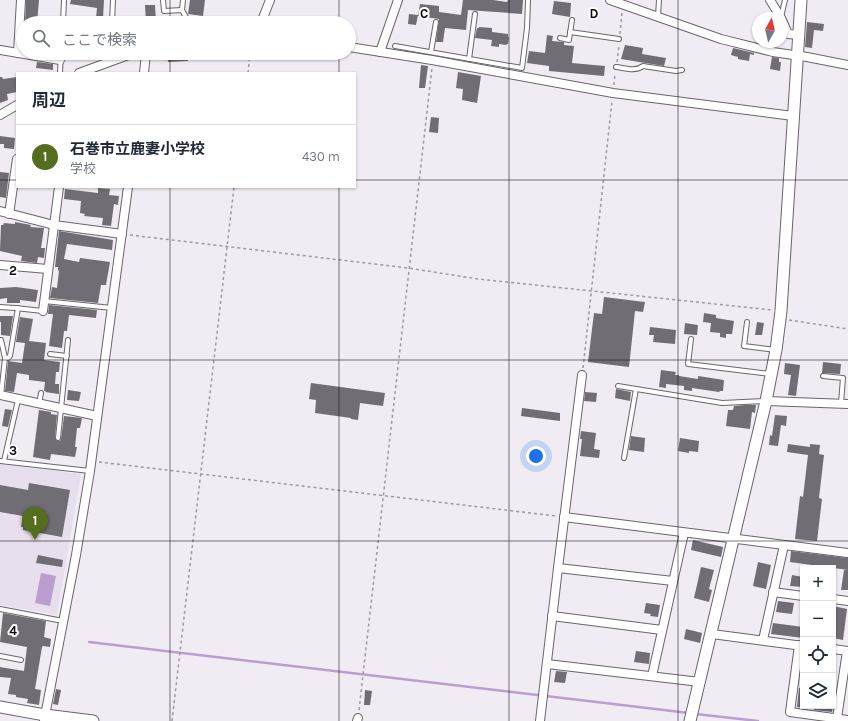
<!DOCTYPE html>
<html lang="ja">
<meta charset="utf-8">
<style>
body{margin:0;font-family:Karla,"Noto Sans JP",sans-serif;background:#f2f2f3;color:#1f2937}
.controls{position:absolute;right:12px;bottom:12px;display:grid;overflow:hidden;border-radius:0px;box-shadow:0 1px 3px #0004}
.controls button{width:36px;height:36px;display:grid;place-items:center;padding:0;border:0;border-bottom:1px solid #e0e1e3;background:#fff;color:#1f2937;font:20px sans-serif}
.compass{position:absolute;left:752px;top:12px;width:36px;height:36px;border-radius:50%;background:#fff;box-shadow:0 1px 3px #0004;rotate:8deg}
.you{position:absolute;left:536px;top:456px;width:14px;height:14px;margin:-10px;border:3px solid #fff;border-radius:50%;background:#1a73e8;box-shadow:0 0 0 6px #1a73e833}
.badge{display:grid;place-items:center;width:26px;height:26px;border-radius:50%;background:#546d1f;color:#fff;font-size:13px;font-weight:700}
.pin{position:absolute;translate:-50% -33px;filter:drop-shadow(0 1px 2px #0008)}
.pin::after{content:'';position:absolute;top:21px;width:14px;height:12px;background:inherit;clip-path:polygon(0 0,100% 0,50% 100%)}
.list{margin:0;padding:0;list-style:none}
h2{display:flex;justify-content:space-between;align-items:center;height:52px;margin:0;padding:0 16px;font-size:17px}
h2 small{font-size:13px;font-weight:400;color:#747a83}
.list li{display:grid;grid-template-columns:26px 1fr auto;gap:12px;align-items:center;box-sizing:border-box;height:64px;padding:0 16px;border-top:1px solid #e0e1e3}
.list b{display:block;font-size:15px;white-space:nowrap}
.list p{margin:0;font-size:13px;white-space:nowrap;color:#747a83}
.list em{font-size:13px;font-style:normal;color:#747a83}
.icon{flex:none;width:22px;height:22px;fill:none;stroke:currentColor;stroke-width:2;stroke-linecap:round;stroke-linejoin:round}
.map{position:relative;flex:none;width:848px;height:721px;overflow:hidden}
.search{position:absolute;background:#fff;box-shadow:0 1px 3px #0004;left:16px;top:16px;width:340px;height:44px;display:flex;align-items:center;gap:10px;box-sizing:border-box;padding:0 14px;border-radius:22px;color:#747a83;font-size:15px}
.panel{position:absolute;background:#fff;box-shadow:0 1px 3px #0004;left:16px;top:72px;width:340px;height:116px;border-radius:0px}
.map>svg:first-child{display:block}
</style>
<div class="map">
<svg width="848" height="721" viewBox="0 0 848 721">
<rect width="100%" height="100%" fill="#f1ecf4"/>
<polygon fill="#e8dfee" points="0,464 81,474 57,615 0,605"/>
<polygon fill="#bc9dd0" points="41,573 56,576 50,606 35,603"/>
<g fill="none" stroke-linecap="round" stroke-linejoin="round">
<g stroke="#bc9dd0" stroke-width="2.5">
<polyline points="89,642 689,713"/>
<polyline points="696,714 758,721"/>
</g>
</g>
<g fill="#716d74">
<polygon points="26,0 39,0 37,23 25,23"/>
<polygon points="71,0 104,0 103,19 96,18 97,8 70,4"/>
<polygon points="190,0 205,0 203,16 188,14"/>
<polygon points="463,0 493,0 507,2 508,0 523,0 522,14 468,10 466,30 445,28 443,42 436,42 439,19 418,16 420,4 439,6 439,12 461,15"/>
<polygon points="554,1 571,3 570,17 552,14"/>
<polygon points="145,5 155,5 156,23 146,23"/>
<polygon points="409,14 418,15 416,25 408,24"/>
<polygon points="807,22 824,24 823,31 814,30 812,48 805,47"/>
<polygon points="479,27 492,28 492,32 508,34 508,37 509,37 508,44 507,44 506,45 499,44 499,47 491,46 492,40 475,38 477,28 479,28"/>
<polygon points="547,35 553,36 552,41 564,42 564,45 574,46 572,63 605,66 604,76 549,71 549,66 527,63 529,51 545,53"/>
<polygon points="625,45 643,48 642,54 666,58 664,66 621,59"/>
<polygon points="733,48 754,53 754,55 750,54 749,61 738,59 738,57 731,55"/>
<polygon points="167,53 187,53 188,61 168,62"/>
<polygon points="772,57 779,58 779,62 781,62 780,71 770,69"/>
<polygon points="37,62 53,64 53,70 36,68"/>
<polygon points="421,65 428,66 425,88 419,88"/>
<polygon points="458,72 481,76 477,103 462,100 463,89 456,88"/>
<polygon points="0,77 2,77 3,79 17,77 17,92 7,94 8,100 0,103"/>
<polygon points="431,117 439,118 438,133 429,132"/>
<polygon points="0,136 15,138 14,149 4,148 4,144 0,144"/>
<polygon points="0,172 9,173 6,198 0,197"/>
<polygon points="98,188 110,189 109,195 119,196 118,205 114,204 111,226 102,225 103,218 84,216 85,214 80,213 81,201 64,199 65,189 98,193"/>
<polygon points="15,222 31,225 30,227 44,228 41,248 45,248 44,258 38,257 37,263 21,261 22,256 0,251 1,225 3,225 4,223 15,224"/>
<polygon points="59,231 113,240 112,250 67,244 64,259 79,262 80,258 110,262 106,285 101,285 98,303 50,298 52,287 57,288 59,271 58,270 58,267 55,267"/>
<polygon points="16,287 38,290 36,302 20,300 20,303 7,303 7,298 0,299 0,288"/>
<polygon points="604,297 645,302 643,312 635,311 629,367 588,362 594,313 602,314"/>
<polygon points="49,305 97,310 96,318 69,315 67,331 64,331 62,348 49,346 53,314 48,314"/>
<polygon points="704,313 716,315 716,318 734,321 732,334 726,334 726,338 720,337 720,333 710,332 711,323 703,322"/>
<polygon points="0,316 13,316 10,336 1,335 1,322 0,322"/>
<polygon points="20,317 33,319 29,341 46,343 44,360 60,362 59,372 56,372 55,384 59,384 59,394 45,392 46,391 44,391 45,382 29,380 29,375 17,373 14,392 5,391 8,361 22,363 25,343 16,342"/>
<polygon points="757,322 764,323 762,335 755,335"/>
<polygon points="685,323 698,325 697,335 684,334"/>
<polygon points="650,327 676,330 675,344 653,342 654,335 649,335"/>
<polygon points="823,362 841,364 840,374 822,373"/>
<polygon points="785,363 800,365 796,396 788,395 791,375 784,374"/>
<polygon points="661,370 676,372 675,375 679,375 679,376 698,379 698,376 724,380 723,391 720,391 719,392 692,388 692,391 684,390 684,386 666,384 666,388 659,387"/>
<polygon points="311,383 385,393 383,406 360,403 358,420 351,419 351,418 315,413 316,400 309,399"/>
<polygon points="616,389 631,392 630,401 615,398"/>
<polygon points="68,390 81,392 79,401 67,400"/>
<polygon points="585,392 597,393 596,402 584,401"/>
<polygon points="745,405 756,405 755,413 752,412 750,429 726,426 728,410 733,410 734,406"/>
<polygon points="522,408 560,413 560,421 521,416"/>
<polygon points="5,409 12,410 8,427 2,426"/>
<polygon points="39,410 51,412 51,414 57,415 55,438 57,441 60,441 61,439 64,416 82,418 80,428 77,428 75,447 77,447 75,457 51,454 50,460 33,457"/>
<polygon points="775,415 787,416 786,426 781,425 778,446 769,445 770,435 772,436"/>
<polygon points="581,431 596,433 594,449 600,450 599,458 580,456 582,439 580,439"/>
<polygon points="631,436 645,438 644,452 629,450"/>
<polygon points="680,438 699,441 698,452 689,451 689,453 678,451"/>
<polygon points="788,444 810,447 810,444 820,445 819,454 824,455 819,498 822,499 817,541 795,539 800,496 803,497 808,455 787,452"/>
<polygon points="29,483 70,490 62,537 23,530 23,527 21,527 23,516 0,512 0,485 28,490"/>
<polygon points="693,540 723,547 721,557 691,550"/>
<polygon points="791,551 848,558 848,570 790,562"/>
<polygon points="38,555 63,560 62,567 36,563"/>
<polygon points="758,562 771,565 766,589 753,586"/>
<polygon points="701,567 714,570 709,589 712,590 709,602 694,598"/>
<polygon points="844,570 848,570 848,590 841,590"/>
<polygon points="792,575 803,577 803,587 790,586"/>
<polygon points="778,601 794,603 792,614 776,612"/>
<polygon points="646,603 660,605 658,617 650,616 651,614 644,613"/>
<polygon points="833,606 847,609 843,640 833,638"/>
<polygon points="3,613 46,621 44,637 51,639 50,647 43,646 42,647 35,689 41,690 39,705 27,703 28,699 16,697 16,695 8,694 11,678 0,677 0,667 24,671 27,647 0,642"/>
<polygon points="773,623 803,627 803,638 771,634"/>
<polygon points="686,629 702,633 700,643 684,639"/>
<polygon points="636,651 650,653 649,664 634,662"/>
<polygon points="556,671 567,672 565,683 554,682"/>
<polygon points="799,688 803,688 803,708 797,707"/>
<polygon points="56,689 61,690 58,705 53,704"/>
<polygon points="365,690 372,691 370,705 364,705"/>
<polygon points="814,706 833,706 832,712 814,710"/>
</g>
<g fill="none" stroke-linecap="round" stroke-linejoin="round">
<g stroke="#69656c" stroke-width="6">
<g id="service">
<polyline points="163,0 164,11 182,10 189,23"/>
<polyline points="182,10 183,0"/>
<polyline points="658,16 659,0"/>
<polyline points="781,17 785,0"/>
<polyline points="63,23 64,0"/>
<polyline points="112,23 138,19"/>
<polyline points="112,23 113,0"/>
<polyline points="570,32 619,39"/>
<polyline points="560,38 569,40 572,20"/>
<polyline points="395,46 522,68 527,28 528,0"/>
<polyline points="431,52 436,22"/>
<polyline points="114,53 115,59"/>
<polyline points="469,59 475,14"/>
<path d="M616 67C625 68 635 72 643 66L676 71 682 70"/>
<polyline points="60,73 61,53"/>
<polyline points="44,301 112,308"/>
<polyline points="0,307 15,308 43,311"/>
<polyline points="747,322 744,346 776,350"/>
<polyline points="691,339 688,364 771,374"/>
<polyline points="50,354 67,356"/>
<polyline points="5,358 8,358 10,356 18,308"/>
<polyline points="823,376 843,378 841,403"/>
<polyline points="618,386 722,403 766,401"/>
<polyline points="1,395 5,358 1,340"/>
<polyline points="39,404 41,393"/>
<polyline points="58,438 68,340"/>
<polyline points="624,458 636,389"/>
<polyline points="0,461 90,471"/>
<polyline points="4,461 18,400"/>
<polyline points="0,609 63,621"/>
<polyline points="0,656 21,660"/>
</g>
</g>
<g stroke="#69656c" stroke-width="10">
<g id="minor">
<polyline points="610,0 721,39 773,52 807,57 848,65"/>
<polyline points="770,0 781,18"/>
<polyline points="782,20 788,34 799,35"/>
<polyline points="261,23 270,0"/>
<polyline points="349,47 432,60 613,93 793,116"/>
<polyline points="0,50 60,60"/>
<polyline points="380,52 398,0"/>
<polyline points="18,53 21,0"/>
<polyline points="79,73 134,53"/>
<polyline points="144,73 146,53"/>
<polyline points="0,115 17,105"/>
<polyline points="0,211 54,225 122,234"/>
<polyline points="9,214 17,159"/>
<polyline points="0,265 48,269"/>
<polyline points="43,311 59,187"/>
<polyline points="0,395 97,416"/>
<polyline points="766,401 848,404"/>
<polyline points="564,517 848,553"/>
<polyline points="558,568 673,581"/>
<polyline points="773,592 803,596"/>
<polyline points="833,599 848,601"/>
<polyline points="552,616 662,630"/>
<polyline points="712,634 803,646"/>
<polyline points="763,640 784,545"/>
<polyline points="799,645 790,712 848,720"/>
<polyline points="833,649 848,651"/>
<polyline points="547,664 700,682"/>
<polyline points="652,676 684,533"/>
<polyline points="837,718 847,651"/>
<polyline points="44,721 76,555 90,471 128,187"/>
<polyline points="357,721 358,718"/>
<polyline points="540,721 558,568 582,375"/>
</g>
</g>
<g stroke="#69656c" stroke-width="13">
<g id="tertiary">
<polyline points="0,707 45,715 93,721"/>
<polyline points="690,721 766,401 776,350 781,311 801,0"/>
</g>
</g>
<g stroke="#9d999f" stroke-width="1.5" stroke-dasharray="3 3" stroke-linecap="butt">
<polyline points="620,34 622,12"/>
<polyline points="617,62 619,45"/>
<polyline points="248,73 250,53"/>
<polyline points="614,85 615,73"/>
<polyline points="130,235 408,268 478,279 772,310"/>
<polyline points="789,320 848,329"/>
<polyline points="583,368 612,101"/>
<polyline points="99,462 556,516"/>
<polyline points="359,710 432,68"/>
<polyline points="172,721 234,187"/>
</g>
<use href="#service" stroke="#fff" stroke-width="4"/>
<use href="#minor" stroke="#fff" stroke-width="8"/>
<use href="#tertiary" stroke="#fff" stroke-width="11"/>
</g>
<path fill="none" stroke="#0e0d0f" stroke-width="1" stroke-opacity="0.55" d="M170 0V23M339 0V23M509 0V721M678 0V721M170 53V73M339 53V73M0 180H17M355 180H848M170 187V721M339 187V721M0 360H848M0 541H848"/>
<g font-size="13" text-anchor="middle" font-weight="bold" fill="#0e0d0f" stroke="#fff" stroke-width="4" stroke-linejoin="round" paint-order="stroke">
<text x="424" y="18">C</text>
<text x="594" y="18">D</text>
<text x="13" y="275">2</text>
<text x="13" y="455">3</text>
<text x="13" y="635">4</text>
</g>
</svg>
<div class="controls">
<button>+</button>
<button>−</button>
<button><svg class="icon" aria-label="locate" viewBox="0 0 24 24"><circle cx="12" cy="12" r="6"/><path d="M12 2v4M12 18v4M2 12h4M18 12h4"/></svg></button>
<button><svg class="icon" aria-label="layers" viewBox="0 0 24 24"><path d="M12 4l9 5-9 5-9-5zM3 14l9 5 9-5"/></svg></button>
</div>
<svg class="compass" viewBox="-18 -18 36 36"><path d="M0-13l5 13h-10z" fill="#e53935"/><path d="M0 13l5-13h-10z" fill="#747a83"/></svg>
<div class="you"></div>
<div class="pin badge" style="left:35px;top:540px">1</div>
<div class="search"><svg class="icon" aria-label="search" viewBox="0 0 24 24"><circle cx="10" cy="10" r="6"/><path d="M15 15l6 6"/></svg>ここで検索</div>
<section class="panel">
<h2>周辺<small></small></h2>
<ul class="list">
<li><span class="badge">1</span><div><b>石巻市立鹿妻小学校</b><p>学校</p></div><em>430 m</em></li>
</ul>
</section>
</div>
